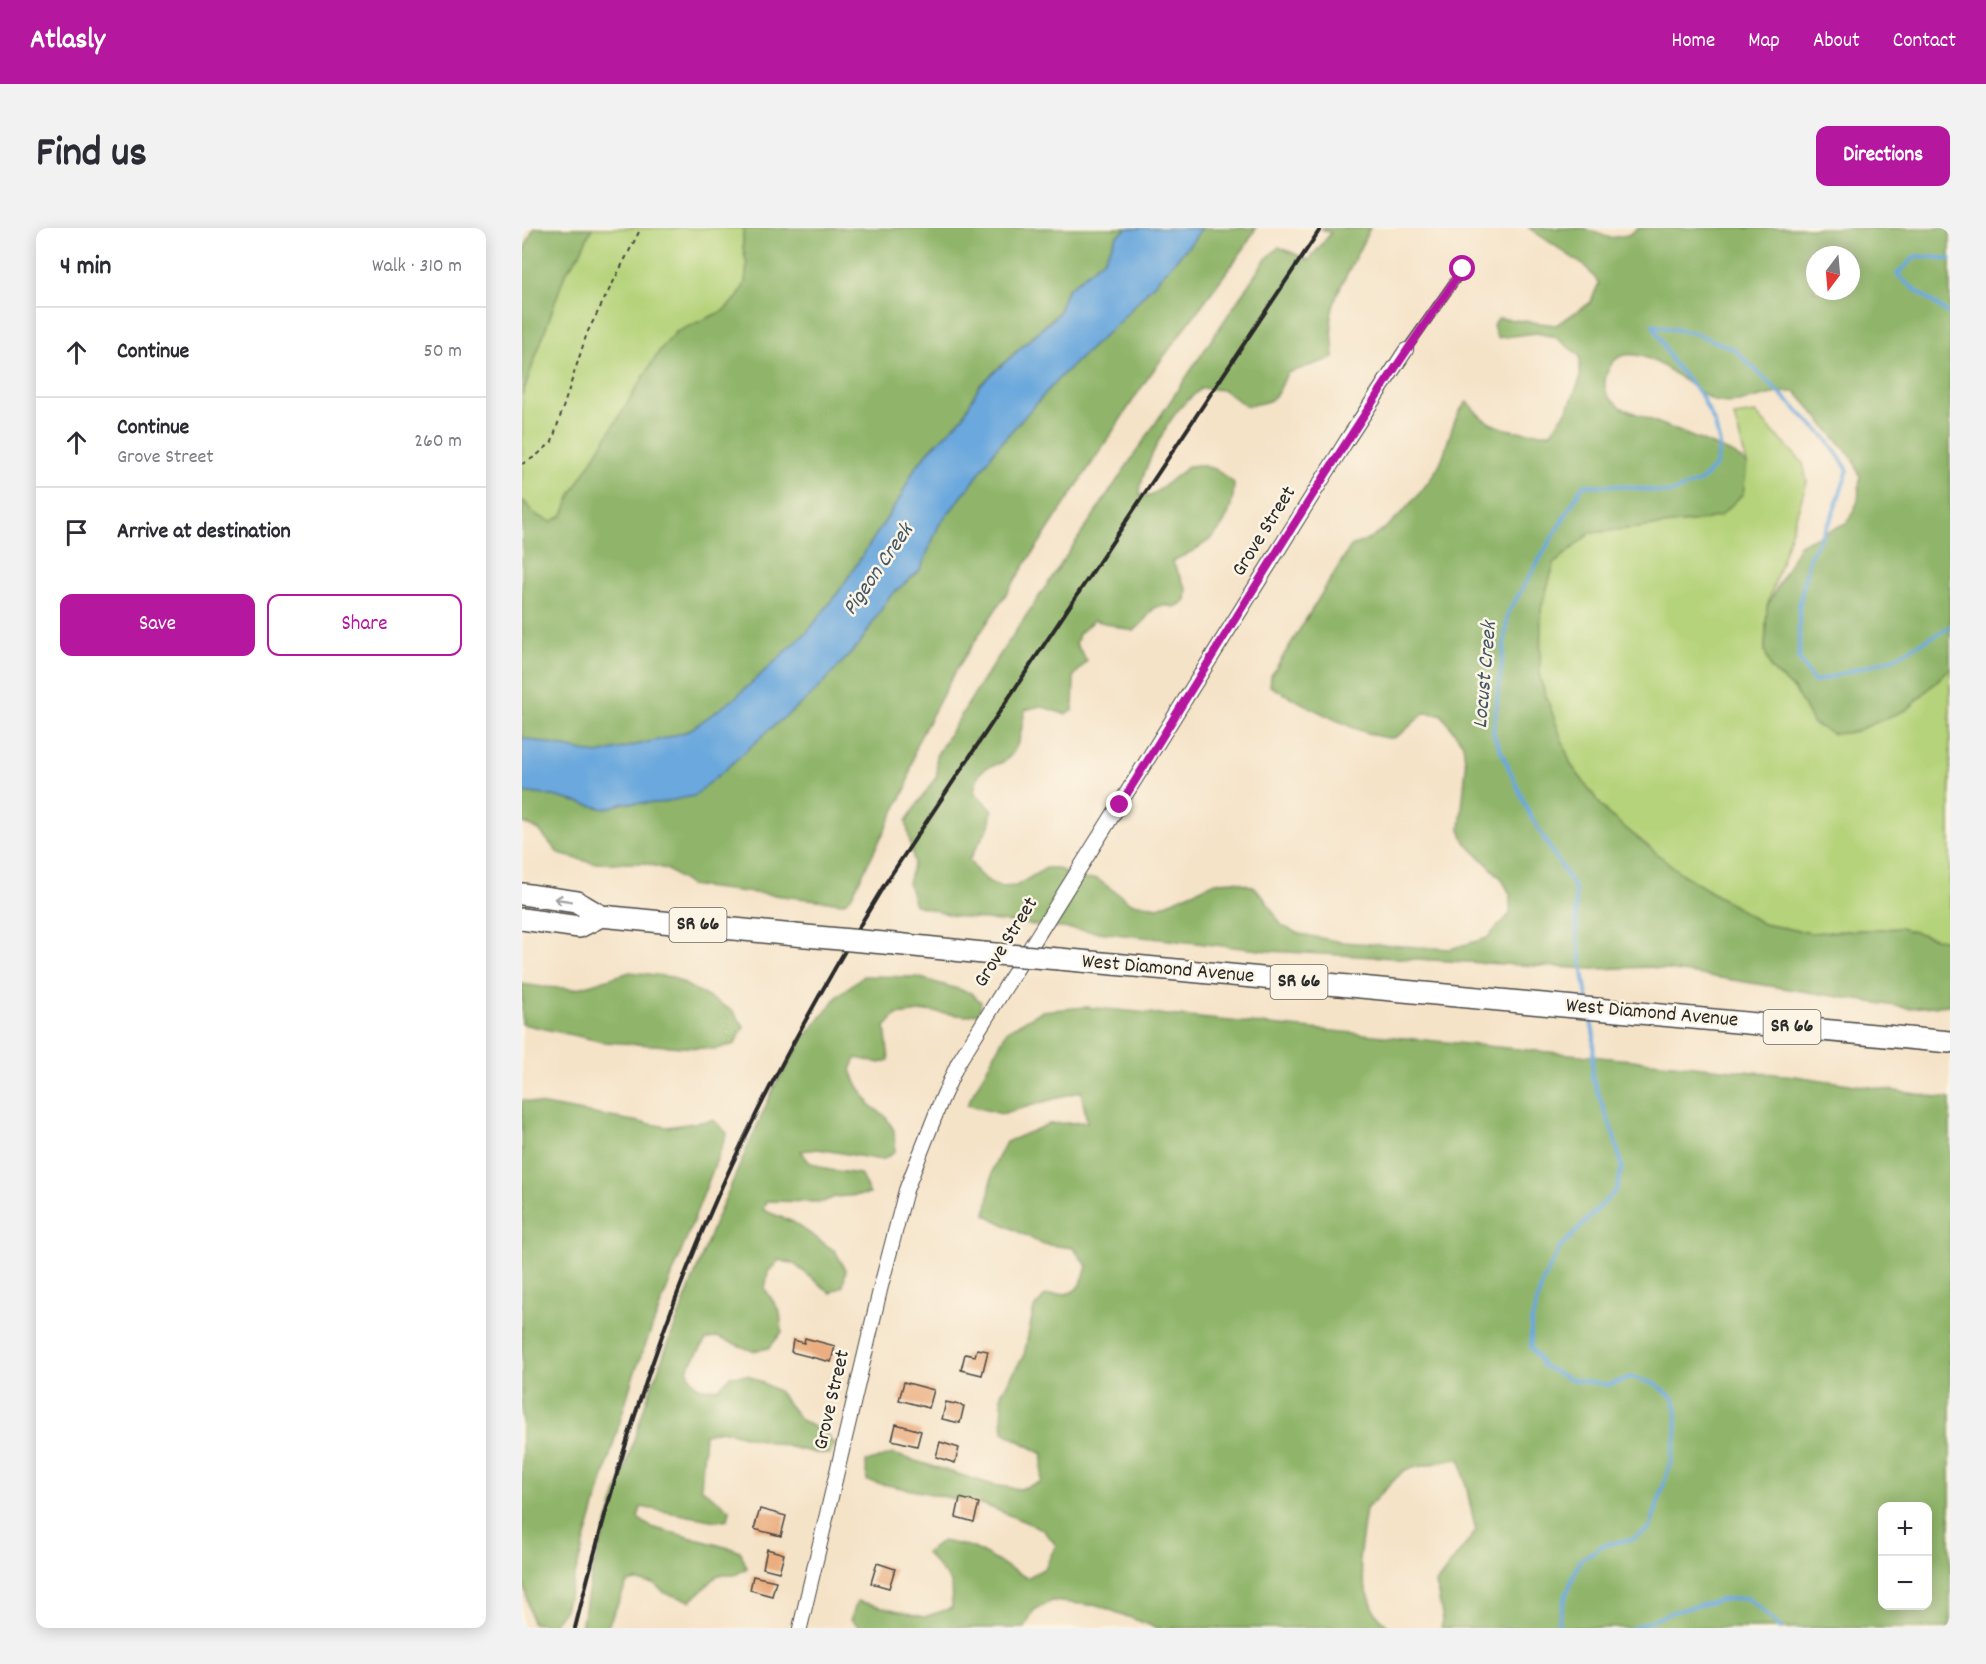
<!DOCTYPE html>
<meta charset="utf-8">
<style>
body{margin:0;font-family:Dekko,sans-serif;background:#f2f2f3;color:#2b2b33}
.controls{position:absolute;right:18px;bottom:18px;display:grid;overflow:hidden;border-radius:12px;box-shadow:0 3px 15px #0003}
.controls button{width:54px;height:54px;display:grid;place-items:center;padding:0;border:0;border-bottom:2px solid #e1e1e2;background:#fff;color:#2b2b33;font:30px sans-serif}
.compass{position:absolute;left:1284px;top:18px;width:54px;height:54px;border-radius:50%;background:#fff;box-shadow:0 3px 15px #0003;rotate:196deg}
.stop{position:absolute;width:18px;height:18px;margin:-14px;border:4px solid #b5179e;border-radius:50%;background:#fff}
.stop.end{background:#b5179e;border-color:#fff;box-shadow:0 2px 6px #0008}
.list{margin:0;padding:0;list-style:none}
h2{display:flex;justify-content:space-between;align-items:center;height:78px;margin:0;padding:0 24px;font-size:26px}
h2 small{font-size:20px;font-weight:400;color:#7c7c81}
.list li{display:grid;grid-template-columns:39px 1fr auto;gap:18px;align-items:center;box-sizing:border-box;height:90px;padding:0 24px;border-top:2px solid #e1e1e2}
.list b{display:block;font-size:22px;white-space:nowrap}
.list p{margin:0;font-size:20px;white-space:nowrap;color:#7c7c81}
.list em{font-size:20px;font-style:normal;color:#7c7c81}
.actions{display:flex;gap:12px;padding:18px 24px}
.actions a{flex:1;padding:14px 0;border:2px solid #b5179e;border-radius:12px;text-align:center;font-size:21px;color:#b5179e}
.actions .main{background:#b5179e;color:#fff}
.icon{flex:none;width:33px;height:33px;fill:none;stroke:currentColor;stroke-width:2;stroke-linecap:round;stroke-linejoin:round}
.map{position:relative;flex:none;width:1428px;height:1400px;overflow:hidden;border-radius:12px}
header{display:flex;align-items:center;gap:36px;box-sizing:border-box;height:84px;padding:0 30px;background:#b5179e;color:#fff}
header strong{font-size:28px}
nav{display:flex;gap:33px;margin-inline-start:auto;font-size:21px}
.intro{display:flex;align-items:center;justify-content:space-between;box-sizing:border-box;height:144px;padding:0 36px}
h1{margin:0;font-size:42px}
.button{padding:15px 27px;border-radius:12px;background:#b5179e;color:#fff;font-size:21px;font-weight:700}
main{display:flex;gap:36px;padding:0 36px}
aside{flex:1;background:#fff;border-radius:12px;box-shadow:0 3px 15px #0003}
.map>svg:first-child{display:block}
</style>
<header>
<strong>Atlasly</strong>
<nav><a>Home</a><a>Map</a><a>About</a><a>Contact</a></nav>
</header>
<div class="intro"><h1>Find us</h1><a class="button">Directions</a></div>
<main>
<aside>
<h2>4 min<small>Walk · 310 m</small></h2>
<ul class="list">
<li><svg class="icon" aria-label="ahead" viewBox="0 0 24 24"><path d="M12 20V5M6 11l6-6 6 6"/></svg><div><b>Continue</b></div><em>50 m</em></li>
<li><svg class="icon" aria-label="ahead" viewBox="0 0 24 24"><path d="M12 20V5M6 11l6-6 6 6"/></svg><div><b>Continue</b><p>Grove Street</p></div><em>260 m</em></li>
<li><svg class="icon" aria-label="arrive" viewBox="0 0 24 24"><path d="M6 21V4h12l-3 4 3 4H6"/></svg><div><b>Arrive at destination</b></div></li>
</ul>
<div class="actions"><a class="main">Save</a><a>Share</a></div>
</aside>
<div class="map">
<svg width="1428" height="1400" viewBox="0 0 1428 1400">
<rect width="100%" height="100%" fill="#fcf5e5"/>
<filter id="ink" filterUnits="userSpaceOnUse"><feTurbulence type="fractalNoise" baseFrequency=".0167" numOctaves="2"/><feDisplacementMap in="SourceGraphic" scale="12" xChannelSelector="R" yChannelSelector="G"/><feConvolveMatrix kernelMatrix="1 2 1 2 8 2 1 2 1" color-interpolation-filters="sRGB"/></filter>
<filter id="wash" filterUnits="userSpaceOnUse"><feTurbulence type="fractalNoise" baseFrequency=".008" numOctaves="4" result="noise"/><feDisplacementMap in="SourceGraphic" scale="24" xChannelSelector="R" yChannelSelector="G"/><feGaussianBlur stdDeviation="1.35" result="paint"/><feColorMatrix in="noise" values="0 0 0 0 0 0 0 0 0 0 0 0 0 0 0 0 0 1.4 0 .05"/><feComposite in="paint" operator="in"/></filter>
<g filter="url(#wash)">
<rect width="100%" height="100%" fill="#f5e3c8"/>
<g fill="#b5d37a" stroke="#707f52" stroke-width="1.5">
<polygon points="70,0 221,0 221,19 225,37 223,55 216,69 201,83 154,104 50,265 41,287 30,294 14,287 0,271 0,167 43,46 58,25"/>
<polygon points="1233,185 1281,235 1285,254 1245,379 1243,423 1249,441 1273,462 1291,496 1386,481 1428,440 1428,714 1378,700 1289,705 1241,696 1160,646 1085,585 1049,537 1018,451 1019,381 1032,336 1068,305 1177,293 1225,236 1212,188"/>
</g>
<g fill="#90b56a" stroke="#5e704a" stroke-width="1.5" fill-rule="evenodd">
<polygon points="12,0 70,0 58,25 43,46 0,167 0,26"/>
<polygon points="221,0 606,0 595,8 582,31 545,62 536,85 457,158 441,189 409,221 393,240 378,270 318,362 286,403 212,471 166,503 144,510 75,526 0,510 0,272 14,287 29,294 41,287 50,265 138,122 154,104 201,83 216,69 223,55 225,37 221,19"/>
<polygon points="679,0 734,0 723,19 625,151 434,442 394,517 385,558 329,669 321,675 181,659 168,657 144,641 122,635 71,635 37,626 17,602 0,594 0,564 31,568 83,581 102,575 137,575 248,501 292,465 338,415 367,369 398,342 417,297 452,253 475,219 537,150 599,92 671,13"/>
<path d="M798 0H848L815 66 809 87 812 130 765 145C753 173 754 173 724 178L702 162 680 160C672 167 663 174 656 182 642 200 618 245 618 267L629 268 667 238 677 237 693 241 712 255C711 299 688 317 650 333L665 362 664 373 653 379C623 373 632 390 611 403L572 392 557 406 554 416 565 433 552 448 551 483 542 486 518 478 503 482C500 497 499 515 489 527 473 546 458 527 452 564L470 582 467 598 447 632 457 646 469 655 479 659 494 658 524 640H535L557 652 575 651 609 675 637 679 694 654 714 653 732 659 741 668 760 698 778 706 819 714 928 721 965 710 988 686V666L979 650 943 614 938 601 944 539 941 516 919 486 902 485C895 491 881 506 873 509 854 517 768 469 748 458L749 448 829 318C835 316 841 314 847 311 870 299 908 257 919 233 928 213 929 190 945 174 951 180 956 187 962 191 979 204 1008 205 1028 205L1046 181 1058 151V128L1033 109 1014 105 975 110 971 97 977 90 1034 97 1068 75 1077 55 1064 39 1007 0H1061L1088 10 1106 7 1117 0H1428V440L1386 481 1332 504 1312 506 1291 496 1273 462 1249 441 1243 423 1245 379 1277 317 1326 294 1336 273 1338 249 1332 232 1274 164C1248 162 1223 178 1197 174 1189 173 1183 167 1177 163 1158 150 1127 123 1103 127 1087 130 1078 154 1086 168 1089 172 1096 177 1100 180L1212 226 1225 236 1221 266 1198 288 1177 293 1068 305 1032 336 1019 381 1018 451 1049 537 1085 585 1160 646 1241 696 1289 705 1378 700 1428 714V777L1386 780 1129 739 1071 741 747 723 433 688 393 677 386 655 392 634 384 593 415 548 414 528 459 455 743 32 757 19 787 32 809 5ZM1293 27H1329V63H1293Z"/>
<polygon points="108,744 150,749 211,783 222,799 213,816 194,821 82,814 0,796 0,756 21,759 54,761"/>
<path d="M341 748 395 749 449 765 459 774 457 785 444 788 405 783 374 787 363 799 367 832 358 835 334 830 329 842 334 855 349 878 363 888 372 902 373 924 360 932 296 921 279 923 287 934 307 942 338 946 348 966 313 969 301 974 244 973 241 982 271 994 313 1023 324 1042 321 1058 309 1065 272 1036 257 1032 246 1044 243 1061 258 1084 260 1104 247 1120 231 1123 195 1109 184 1112 165 1141C173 1161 176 1162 197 1160L208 1148 226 1147 256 1163 279 1192 304 1206 312 1216 308 1226 293 1225 199 1202 183 1206 179 1260 208 1282 206 1291 194 1293 119 1279 116 1290 129 1299 218 1323 225 1340 213 1347H196L169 1373 143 1365 132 1356 114 1353 105 1355 85 1400H59L71 1340 125 1171 193 994 253 857 284 808 316 768Z"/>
<path d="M564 779 1273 848 1428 871V1400H919L921 1392 914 1355 954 1303 938 1230 882 1242 844 1281 837 1331 843 1358 853 1384 867 1400H635L578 1378 530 1373 512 1382 503 1400H339L329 1391 335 1373 402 1389 430 1380 429 1354 404 1325 420 1313 450 1319 505 1350 523 1340 534 1317 520 1301 463 1277 345 1253 344 1234 371 1226 471 1257 498 1261 519 1254 521 1226 481 1204 479 1166 502 1127 512 1080 524 1067C552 1067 558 1065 565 1038L551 1020 520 1016 464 987 471 940 484 914 527 896 565 894 559 863 480 886 445 877 485 803 520 783ZM1360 1278H1406V1378H1360Z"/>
<polygon points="0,872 16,876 145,899 191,892 205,905 111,1149 43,1381 30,1398 10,1395 0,1347"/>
</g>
<polygon fill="#6ba8dd" stroke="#4b6a84" stroke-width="1.5" points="606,0 679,0 671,13 599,92 537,150 475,219 452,253 417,297 398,342 367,369 338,415 292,465 248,501 204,541 172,568 137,575 102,575 83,581 31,568 0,564 0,510 75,526 144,510 166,503 212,471 286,403 318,362 378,270 393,240 409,221 441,189 457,158 536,86 545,62 582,31 595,8"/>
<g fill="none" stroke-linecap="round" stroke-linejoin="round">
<g stroke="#6ba8dd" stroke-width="4">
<path d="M1428 31 1394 28 1375 46C1390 62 1411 73 1428 87"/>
<polyline points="1066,775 1055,707 1053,661 1008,587 971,505 986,385 1061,257 1098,258 1148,265 1179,253 1194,237 1198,217 1193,196 1179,167 1151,135 1131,97 1172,105 1212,121 1304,210 1326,242 1309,291 1287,330 1277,379 1277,431 1292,454 1372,430 1428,399"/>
<polyline points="1038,1400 1036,1393 1045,1364 1058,1332 1082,1317 1110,1311 1128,1301 1149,1232 1154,1210 1155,1185 1152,1171 1134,1156 1109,1149 1087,1157 1047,1151 1021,1138 1009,1119 1009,1095 1021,1053 1038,1020 1095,961 1100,938 1092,908 1070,849 1072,808 1068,788"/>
<polyline points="1110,1400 1151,1384 1197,1372 1225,1370 1239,1381 1259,1400"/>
</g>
</g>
<g id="blocks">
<g fill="#ebae80">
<polygon points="283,1110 313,1118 309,1134 269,1124 271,1112 282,1115"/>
<polygon points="455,1121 466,1123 460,1147 439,1142 443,1126 453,1128"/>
<polygon points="382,1154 412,1162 407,1180 377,1172"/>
<polygon points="424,1174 442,1178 438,1195 420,1191"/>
<polygon points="374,1196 399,1203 395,1218 370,1212"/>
<polygon points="418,1214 437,1220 433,1235 414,1229"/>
<polygon points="438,1270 457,1275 452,1294 434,1289"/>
<polygon points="238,1281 264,1288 259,1308 232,1301"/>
<polygon points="245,1321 262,1326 257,1344 241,1340"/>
<polygon points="355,1335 373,1341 367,1360 349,1355"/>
<polygon points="231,1348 254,1353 250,1368 228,1362"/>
</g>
</g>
</g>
<g filter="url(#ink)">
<use href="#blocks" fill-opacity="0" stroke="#494743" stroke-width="1.5"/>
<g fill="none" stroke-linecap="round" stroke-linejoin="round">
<g stroke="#494743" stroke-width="10">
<polyline id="lane" points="884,122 941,41"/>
</g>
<g stroke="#494743" stroke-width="16">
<polyline id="street" points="278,1400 359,1058 384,962 419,873 436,835 825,212 884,122"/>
</g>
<g stroke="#494743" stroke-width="24">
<g id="primary">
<polyline points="0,666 55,674 79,688 273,707"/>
<polyline points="0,691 57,699 79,688"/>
<polyline points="373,716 461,725"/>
<polyline points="537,731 1428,814"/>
</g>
</g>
<polyline stroke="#494743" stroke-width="2" stroke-dasharray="4.5 4.5" stroke-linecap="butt" points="0,236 14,228 30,214 65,105 119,0"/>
<use href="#lane" stroke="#fff" stroke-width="7"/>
<use href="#street" stroke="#fff" stroke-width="14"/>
<use href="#primary" stroke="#fff" stroke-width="21"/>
<path stroke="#2b2b2b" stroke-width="4" d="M53 1400C91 1248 136 1101 200 958 247 854 302 756 361 659L799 0"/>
<g stroke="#494743" stroke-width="24" stroke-linecap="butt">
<g id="primary-bridge">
<polyline points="273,707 373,716"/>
<polyline points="461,725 537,731"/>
</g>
</g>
<use href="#primary-bridge" stroke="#fff" stroke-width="21"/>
</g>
<defs><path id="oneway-shaft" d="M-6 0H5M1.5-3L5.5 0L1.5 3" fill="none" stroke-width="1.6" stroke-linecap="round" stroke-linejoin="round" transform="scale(1.5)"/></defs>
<use stroke="#a0a0a0" href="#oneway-shaft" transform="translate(41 672) rotate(-171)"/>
</g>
<g fill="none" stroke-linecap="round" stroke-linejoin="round" filter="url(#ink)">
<path stroke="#b5179e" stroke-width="8" d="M598 577C710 397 819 214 941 41"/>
</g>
<g text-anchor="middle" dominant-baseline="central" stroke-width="5" stroke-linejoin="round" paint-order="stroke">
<g fill="#fcf5e5" stroke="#6a6863" stroke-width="1.5">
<rect x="147.5" y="680" width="57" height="34" rx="4.5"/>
<rect x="748.5" y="737" width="57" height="34" rx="4.5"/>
<rect x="1241.5" y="782" width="57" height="34" rx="4.5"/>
</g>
<g font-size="20" font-weight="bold" fill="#2b2b2b">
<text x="176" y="697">SR 66</text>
<text x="777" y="754">SR 66</text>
<text x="1270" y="799">SR 66</text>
</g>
<g font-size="21" fill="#2b2b2b" stroke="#fcf5e5">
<text transform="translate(743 304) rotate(-58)">Grove Street</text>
<text transform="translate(485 715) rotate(-58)">Grove Street</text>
<text transform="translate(646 742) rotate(5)">West Diamond Avenue</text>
<text transform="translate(1130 786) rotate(5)">West Diamond Avenue</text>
<text transform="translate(311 1172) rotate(-77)">Grove Street</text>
</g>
<g font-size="22" font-style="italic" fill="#415769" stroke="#fcf5e5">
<text transform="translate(357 342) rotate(-55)">Pigeon Creek</text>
<text transform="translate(964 447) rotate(-85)">Locust Creek</text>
</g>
</g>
</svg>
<div class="controls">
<button>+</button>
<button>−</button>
</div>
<svg class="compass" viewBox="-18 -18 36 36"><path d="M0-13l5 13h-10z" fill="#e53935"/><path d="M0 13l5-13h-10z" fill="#7c7c81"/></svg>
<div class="stop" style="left:941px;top:41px"></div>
<div class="stop end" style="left:598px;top:577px"></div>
</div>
</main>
